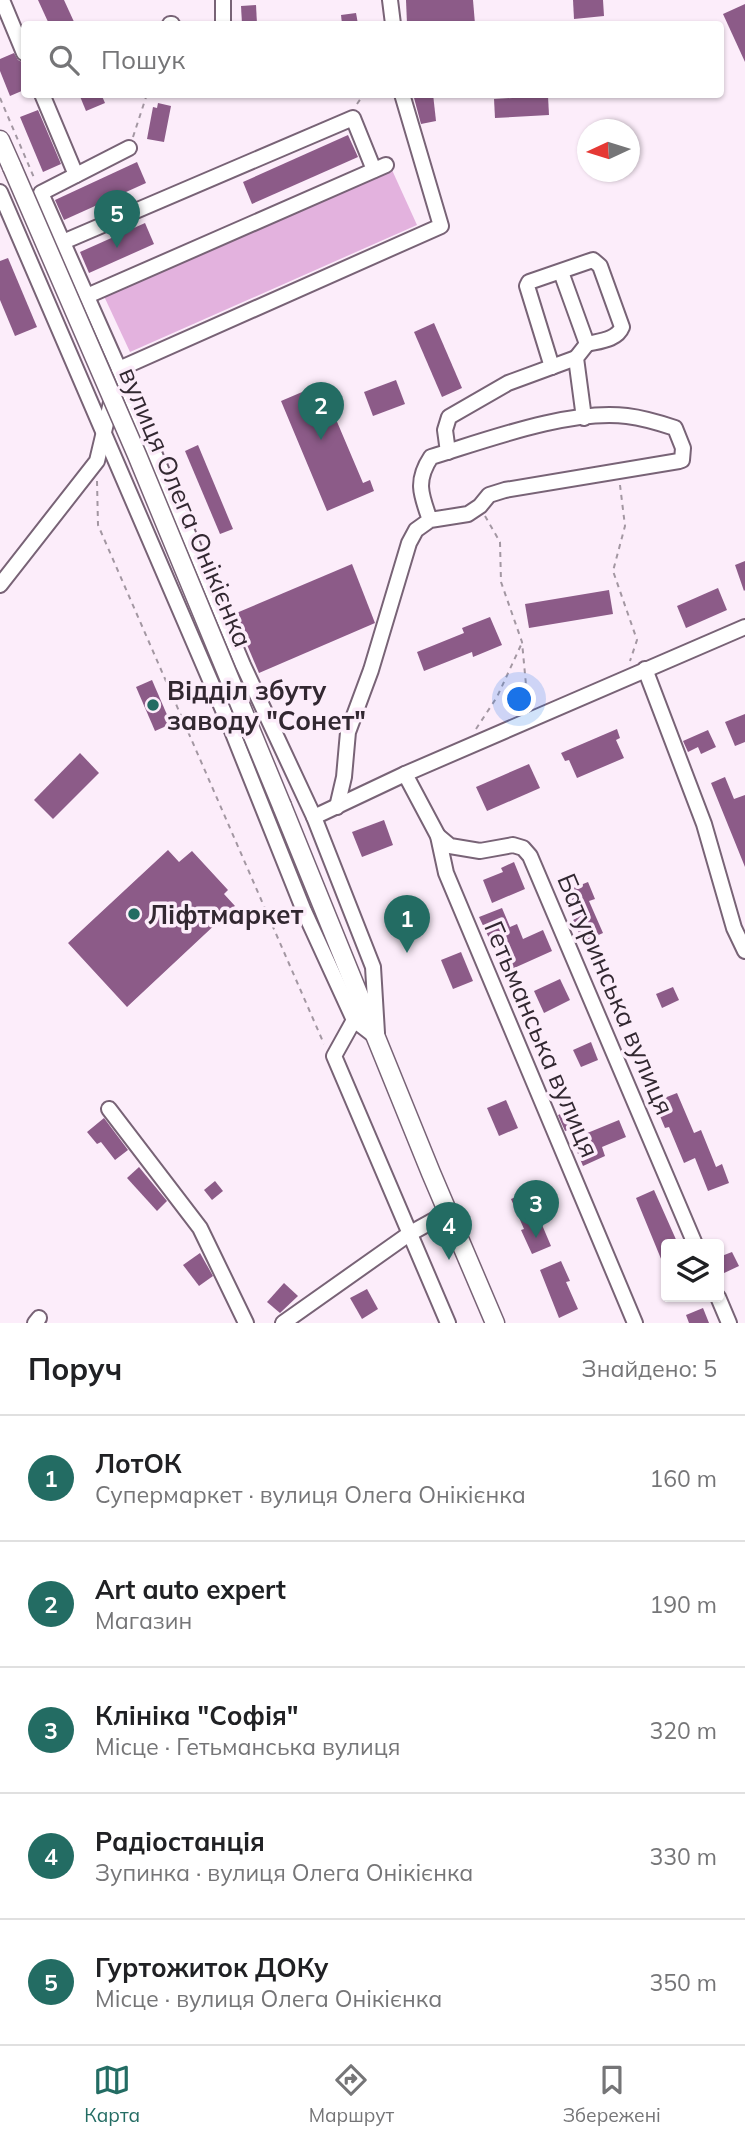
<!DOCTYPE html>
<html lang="uk">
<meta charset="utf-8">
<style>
body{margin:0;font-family:Mulish,sans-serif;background:#f2f2f2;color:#202124}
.controls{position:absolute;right:21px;bottom:21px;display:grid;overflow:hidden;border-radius:7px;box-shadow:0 2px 5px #0004}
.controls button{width:63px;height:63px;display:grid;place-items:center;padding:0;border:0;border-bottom:2px solid #e0e0e0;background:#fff;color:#202124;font:35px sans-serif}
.compass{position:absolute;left:577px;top:119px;width:63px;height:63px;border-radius:50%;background:#fff;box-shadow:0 2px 5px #0004;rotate:266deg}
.you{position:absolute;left:520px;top:700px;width:24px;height:24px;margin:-18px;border:5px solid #fff;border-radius:50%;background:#1a73e8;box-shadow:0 0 0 10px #1a73e833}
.badge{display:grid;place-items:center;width:46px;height:46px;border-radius:50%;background:#236c63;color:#fff;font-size:23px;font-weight:700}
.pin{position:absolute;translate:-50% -58px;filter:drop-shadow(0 2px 4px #0008)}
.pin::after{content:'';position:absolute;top:37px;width:24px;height:21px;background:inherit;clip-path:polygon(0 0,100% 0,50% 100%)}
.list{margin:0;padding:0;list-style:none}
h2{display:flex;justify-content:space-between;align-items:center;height:91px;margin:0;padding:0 28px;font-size:30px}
h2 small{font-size:23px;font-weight:400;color:#757577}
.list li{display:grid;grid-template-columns:46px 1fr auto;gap:21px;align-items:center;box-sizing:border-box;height:126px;padding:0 28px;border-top:2px solid #e0e0e0}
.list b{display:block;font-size:26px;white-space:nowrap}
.list p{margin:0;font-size:23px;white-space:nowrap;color:#757577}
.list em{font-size:23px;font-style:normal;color:#757577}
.icon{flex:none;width:38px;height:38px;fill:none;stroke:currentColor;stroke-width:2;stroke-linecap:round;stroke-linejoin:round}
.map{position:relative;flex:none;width:745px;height:1323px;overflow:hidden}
.search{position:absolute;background:#fff;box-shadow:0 2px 5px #0004;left:21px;right:21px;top:21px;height:77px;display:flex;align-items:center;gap:18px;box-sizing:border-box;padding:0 24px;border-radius:7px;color:#757577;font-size:26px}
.sheet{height:721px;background:#fff}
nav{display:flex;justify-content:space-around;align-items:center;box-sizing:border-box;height:98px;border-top:2px solid #e0e0e0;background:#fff;font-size:19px;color:#757577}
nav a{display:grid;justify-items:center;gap:4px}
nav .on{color:#236c63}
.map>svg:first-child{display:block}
</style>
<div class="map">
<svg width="745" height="1323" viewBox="0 0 745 1323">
<rect width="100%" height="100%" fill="#fcedfa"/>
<polygon fill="#e3b2de" points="392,170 417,225 130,352 103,294"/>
<g fill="#8c5b88">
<polygon points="38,0 64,0 75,24 49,24"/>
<polygon points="406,0 473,0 475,24 407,24"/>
<polygon points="573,0 603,0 604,16 574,19"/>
<polygon points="745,4 745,62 723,14"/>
<polygon points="256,5 257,24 242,24 241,6"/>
<polygon points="356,13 358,24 342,24 341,15"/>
<polygon points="14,53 18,60 24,63 24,90 10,96 0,71 0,59"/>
<polygon points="79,94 101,94 105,103 86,111"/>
<polygon points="413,94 433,94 436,121 421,124"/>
<polygon points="548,96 549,115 495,118 494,99"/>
<polygon points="158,103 171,106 164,142 147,139 153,107 157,108"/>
<polygon points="38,110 61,164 43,172 20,117"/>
<polygon points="348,135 358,157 252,204 243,182"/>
<polygon points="137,162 146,183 64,220 55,200"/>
<polygon points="145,223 154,244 89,273 80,252"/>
<polygon points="8,258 37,327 15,336 0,300 0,261"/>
<polygon points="434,323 462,388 442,397 414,332"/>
<polygon points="396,380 405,404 373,416 364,392"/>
<polygon points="321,384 363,483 370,480 374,491 327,511 281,401"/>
<polygon points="198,445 233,529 220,534 185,451"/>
<polygon points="745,561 745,590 744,591 735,565"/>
<polygon points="352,564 375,623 259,673 234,614"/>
<polygon points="718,588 727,610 686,628 677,606"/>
<polygon points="609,590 613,614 529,628 525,604"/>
<polygon points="490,617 502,645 473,657 472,652 424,671 417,652 464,633 462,628"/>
<polygon points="152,680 171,724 155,731 136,687"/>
<polygon points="745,714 745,742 735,746 725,722"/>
<polygon points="617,729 620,738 616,740 624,758 577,778 569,760 565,761 561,753"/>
<polygon points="708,730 716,747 701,754 698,747 688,752 683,741"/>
<polygon points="80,753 99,773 53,819 34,800"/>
<polygon points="529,764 540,788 487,811 476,787"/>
<polygon points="725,777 734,799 745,795 745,867 711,783"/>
<polygon points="384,820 393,845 362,857 352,832"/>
<polygon points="168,850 179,862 192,851 228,890 224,894 235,906 127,1007 68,943"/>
<polygon points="514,862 525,889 492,903 483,880 503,872 501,868"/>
<polygon points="588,882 595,899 589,901 603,933 583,942 573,920 579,917 568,890"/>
<polygon points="502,908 510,927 517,924 523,939 543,930 552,951 505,972 479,917"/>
<polygon points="461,952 473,981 453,989 441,960"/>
<polygon points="560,979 570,1000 544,1013 534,991"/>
<polygon points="673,987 679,1000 662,1008 656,994"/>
<polygon points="591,1042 598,1060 581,1067 573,1050"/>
<polygon points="677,1093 694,1133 701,1130 716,1167 722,1164 729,1183 708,1191 695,1158 684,1163 669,1127 665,1128 654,1102"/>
<polygon points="506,1100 518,1128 499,1136 487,1108"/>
<polygon points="568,1111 580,1136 619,1120 626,1137 602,1147 605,1156 583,1166 568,1130 565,1131 558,1115"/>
<polygon points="104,1118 128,1150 115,1160 101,1142 97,1144 87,1132"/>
<polygon points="139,1167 167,1201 157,1211 127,1178"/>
<polygon points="215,1181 223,1191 212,1200 204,1190"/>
<polygon points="654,1190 678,1244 666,1244 666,1271 636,1198"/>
<polygon points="528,1192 551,1246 532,1254 521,1230 524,1229 511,1199"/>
<polygon points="732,1252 739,1266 722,1274 719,1257"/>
<polygon points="200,1253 213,1276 199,1286 183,1265"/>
<polygon points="561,1261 570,1281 566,1282 578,1309 559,1318 540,1270"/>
<polygon points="284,1283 298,1296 280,1313 267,1302"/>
<polygon points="367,1289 378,1309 362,1319 350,1298"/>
<polygon points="703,1308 709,1323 689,1323 686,1315"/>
</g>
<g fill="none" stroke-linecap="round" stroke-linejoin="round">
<g stroke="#786376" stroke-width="18">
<g id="minor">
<polyline points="2,0 24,53"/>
<polyline points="223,0 223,24"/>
<polyline points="390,0 393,24"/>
<polyline points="170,24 172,24"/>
<polyline points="42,94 76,175"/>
<polyline points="129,148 41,193 119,369 243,665 314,817 373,967 377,1033"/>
<polyline points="0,192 232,731 304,911 354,1020 376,1037"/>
<polyline points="63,242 353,118 374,170"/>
<polyline points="561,272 587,344 576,358 584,418"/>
<polyline points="87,296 386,165"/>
<path d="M552 367 527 286 529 282 593 260 600 266 622 327C617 340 599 341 587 344"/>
<polyline points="119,369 441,226 402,94"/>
<polyline points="448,452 445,430 449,417 508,383 576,358"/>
<polyline points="0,585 97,461 113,394"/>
<polyline points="645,669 704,824 734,928 745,951"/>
<polyline points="405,774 438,836 446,873 635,1323"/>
<path d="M337 807 344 777 348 732 371 670 409 543 416 530 430 520C421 495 415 481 431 457 487 440 569 409 627 416 644 418 660 423 675 428L683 448 682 460 679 461 505 490 489 495 480 506 468 514 430 520"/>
<polyline points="314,817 405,774 745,627"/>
<polyline points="438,836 450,846 480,851 513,845 523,848 530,856 695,1244"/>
<polyline points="354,1020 334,1056 448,1323"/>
<polyline points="109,1109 200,1228 246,1323"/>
<polyline points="718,1297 729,1323"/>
<polyline points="35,1323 39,1318"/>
<polyline points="283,1323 409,1234 447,1213"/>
</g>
</g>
<g stroke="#786376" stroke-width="21">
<g id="major">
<polyline points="0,140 12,167"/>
<polyline points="282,806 431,1173 495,1323"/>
</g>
</g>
<g stroke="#a397a2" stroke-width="2" stroke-dasharray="5 5" stroke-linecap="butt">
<polyline points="0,98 35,180"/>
<polyline points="357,104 364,94"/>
<polyline points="133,137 147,94"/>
<polyline points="97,481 98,525 324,1044"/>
<polyline points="620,485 625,526 613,571 637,640 630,661"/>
<polyline points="485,516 500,542 501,582 522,642 528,706"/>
<polyline points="476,729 497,697 521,645"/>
</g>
<use href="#minor" stroke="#fff" stroke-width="14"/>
<use href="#major" stroke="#fff" stroke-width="18"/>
<g stroke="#786376" stroke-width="21" stroke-linecap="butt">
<polyline id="major-bridge" points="12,167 137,455 282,806"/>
</g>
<use href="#major-bridge" stroke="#fff" stroke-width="18"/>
</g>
<g fill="#236c63" stroke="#fcedfa" stroke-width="2.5">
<circle cx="153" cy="705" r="7"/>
<circle cx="134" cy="914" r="7"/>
</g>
<g text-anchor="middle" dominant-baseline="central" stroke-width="7" stroke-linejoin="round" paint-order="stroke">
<g font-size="26" fill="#322831" stroke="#fcedfa">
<text transform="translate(186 507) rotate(67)">вулиця Олега Онікієнка</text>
<text transform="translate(616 994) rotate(67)">Батуринська вулиця</text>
<text transform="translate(542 1039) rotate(67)">Гетьманська вулиця</text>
</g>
<g font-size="26" font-weight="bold" fill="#322831" stroke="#fcedfa" text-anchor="start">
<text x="167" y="690">Відділ збуту<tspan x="167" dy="30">заводу "Сонет"</tspan></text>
<text x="148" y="914">Ліфтмаркет</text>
</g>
</g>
</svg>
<div class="controls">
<button><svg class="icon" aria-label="layers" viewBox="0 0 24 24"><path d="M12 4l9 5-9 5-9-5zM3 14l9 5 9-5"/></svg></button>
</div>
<svg class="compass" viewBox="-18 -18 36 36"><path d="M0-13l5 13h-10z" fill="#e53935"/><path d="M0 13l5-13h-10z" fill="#757577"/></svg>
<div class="you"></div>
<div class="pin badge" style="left:407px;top:953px">1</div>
<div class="pin badge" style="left:321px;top:440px">2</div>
<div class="pin badge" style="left:536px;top:1238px">3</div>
<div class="pin badge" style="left:449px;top:1260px">4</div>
<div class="pin badge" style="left:117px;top:248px">5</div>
<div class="search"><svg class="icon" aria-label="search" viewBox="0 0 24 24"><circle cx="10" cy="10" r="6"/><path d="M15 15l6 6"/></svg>Пошук</div>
</div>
<section class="sheet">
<h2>Поруч<small>Знайдено: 5</small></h2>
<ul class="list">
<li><span class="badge">1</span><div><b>ЛотОК</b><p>Супермаркет · вулиця Олега Онікієнка</p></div><em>160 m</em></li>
<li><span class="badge">2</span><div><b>Art auto expert</b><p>Магазин</p></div><em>190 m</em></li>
<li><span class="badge">3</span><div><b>Клініка &quot;Софія&quot;</b><p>Місце · Гетьманська вулиця</p></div><em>320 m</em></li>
<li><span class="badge">4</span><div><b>Радіостанція</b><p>Зупинка · вулиця Олега Онікієнка</p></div><em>330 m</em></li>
<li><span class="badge">5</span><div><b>Гуртожиток ДОКу</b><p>Місце · вулиця Олега Онікієнка</p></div><em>350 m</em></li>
</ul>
</section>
<nav>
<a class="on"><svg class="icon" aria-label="map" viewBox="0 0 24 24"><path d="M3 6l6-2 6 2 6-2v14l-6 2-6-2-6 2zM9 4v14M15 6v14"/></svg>Карта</a>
<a><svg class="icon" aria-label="directions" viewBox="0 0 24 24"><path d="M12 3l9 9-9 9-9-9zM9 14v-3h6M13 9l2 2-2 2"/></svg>Маршрут</a>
<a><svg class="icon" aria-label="saved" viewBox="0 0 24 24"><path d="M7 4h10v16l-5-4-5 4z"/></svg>Збережені</a>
</nav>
